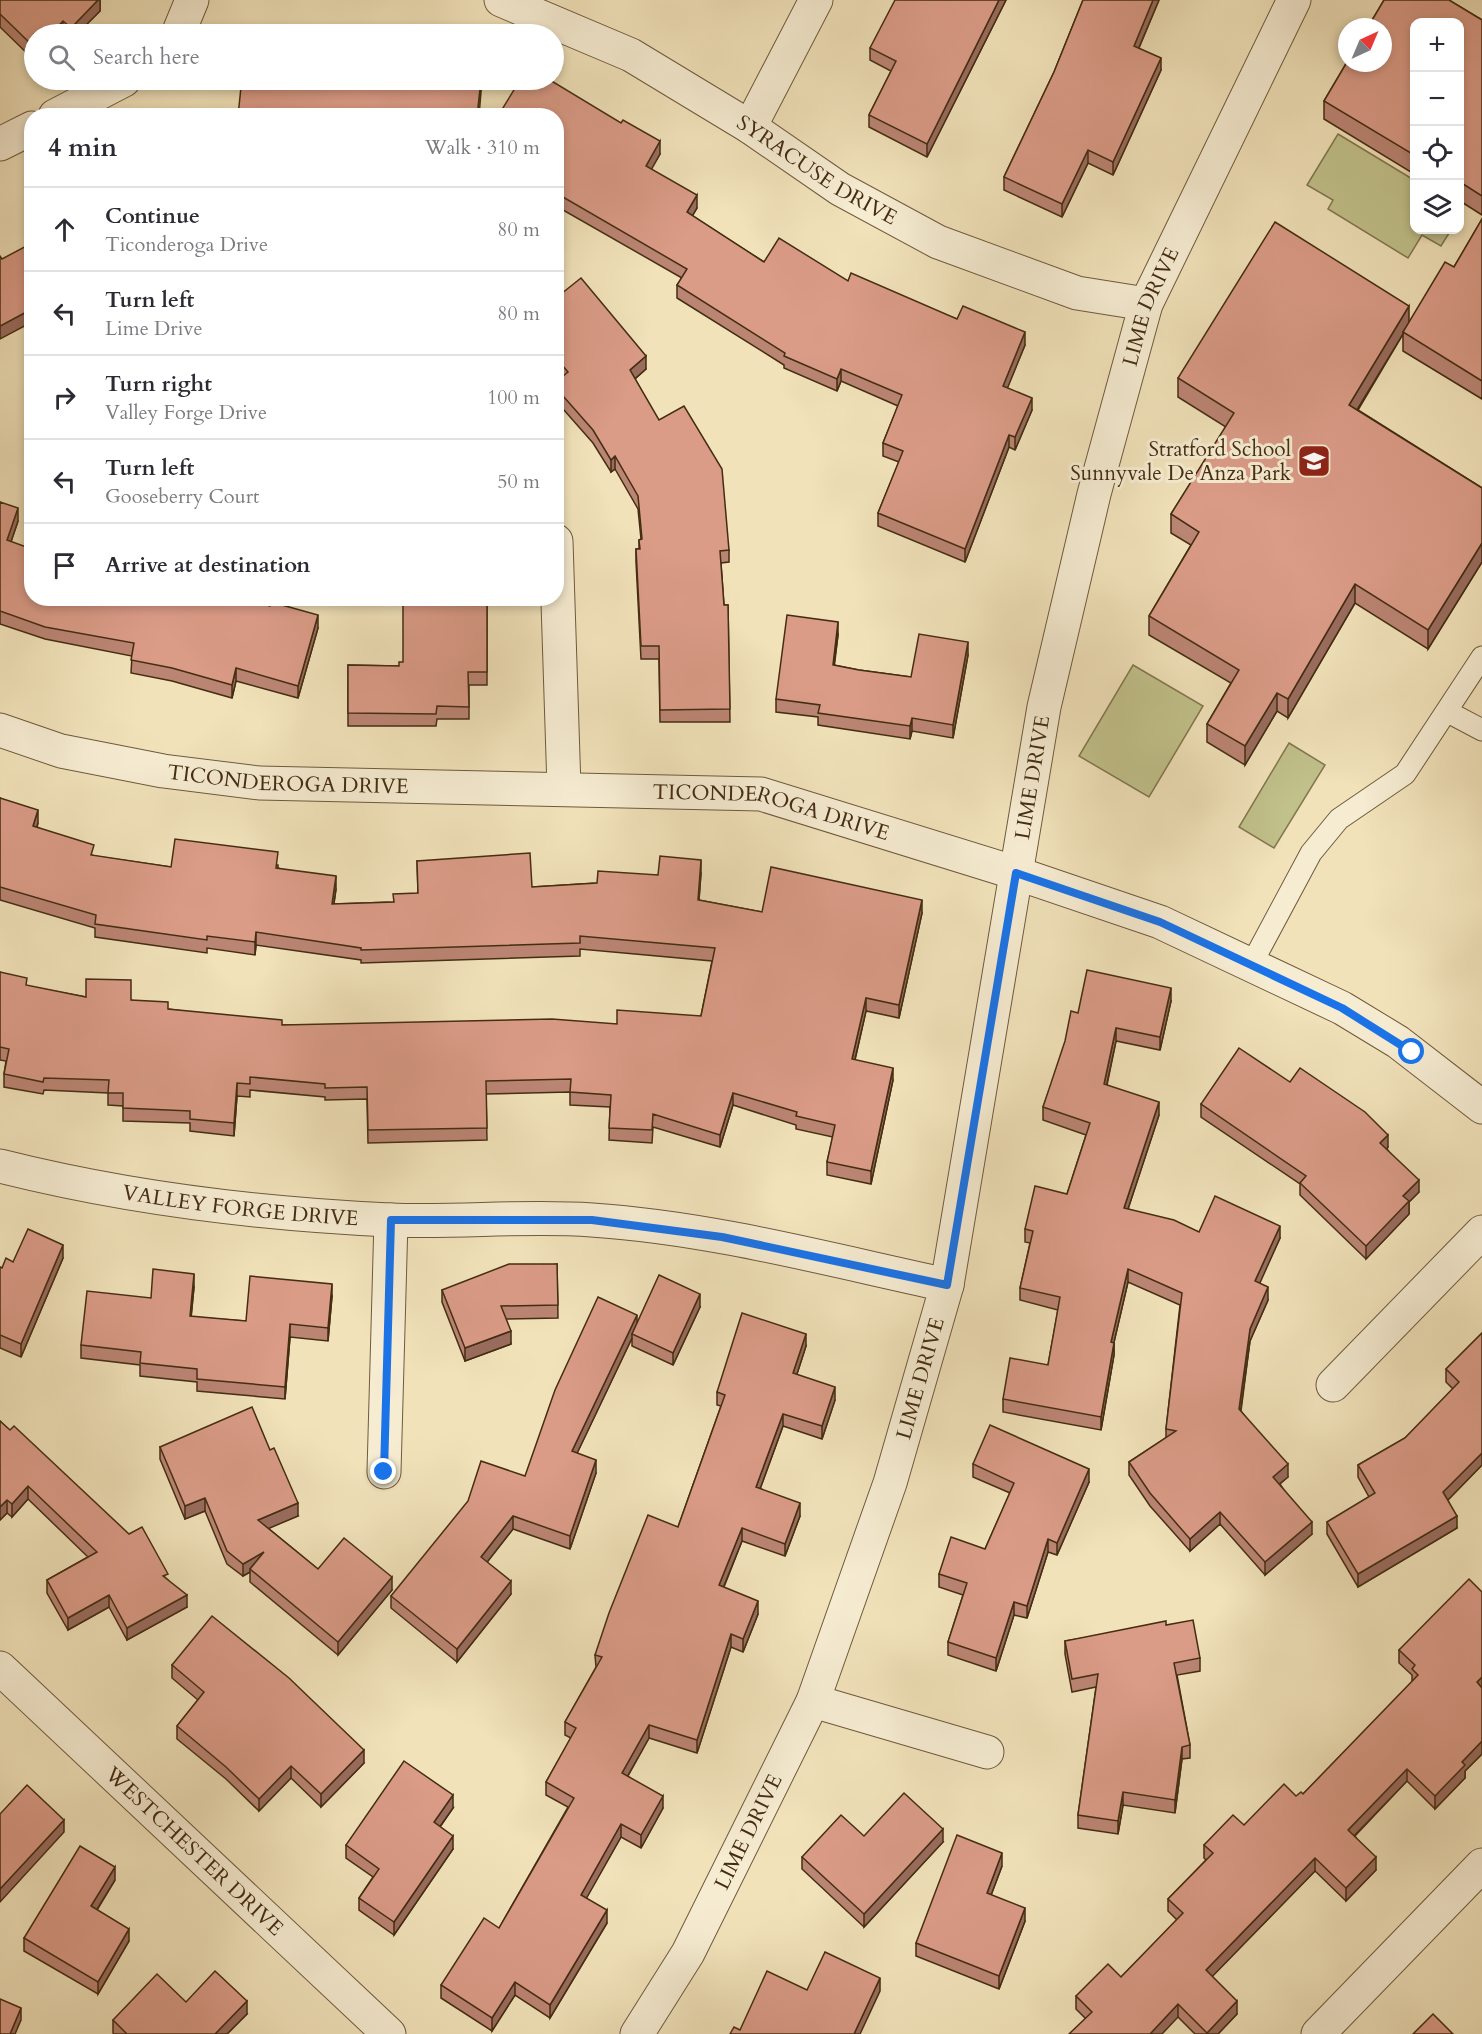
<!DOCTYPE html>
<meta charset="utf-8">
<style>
body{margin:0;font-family:Cardo,serif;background:#f7f7f7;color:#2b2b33}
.controls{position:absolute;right:18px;top:18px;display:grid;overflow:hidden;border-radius:12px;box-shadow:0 3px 9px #0003}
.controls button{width:54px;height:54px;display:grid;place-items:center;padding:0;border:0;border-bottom:2px solid #e1e1e2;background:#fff;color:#2b2b33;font:30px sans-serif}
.compass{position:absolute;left:1338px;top:18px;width:54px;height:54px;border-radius:50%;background:#fff;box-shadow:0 3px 9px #0003;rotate:44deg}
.stop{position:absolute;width:18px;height:18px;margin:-14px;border:4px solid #1a73e8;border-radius:50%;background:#fff}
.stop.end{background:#1a73e8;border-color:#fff;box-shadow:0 2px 6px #0008}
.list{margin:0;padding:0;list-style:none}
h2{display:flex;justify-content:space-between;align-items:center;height:78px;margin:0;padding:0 24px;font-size:26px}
h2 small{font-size:20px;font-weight:400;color:#7c7c81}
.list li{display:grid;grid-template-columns:39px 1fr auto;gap:18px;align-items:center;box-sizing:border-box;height:84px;padding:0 24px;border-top:2px solid #e1e1e2}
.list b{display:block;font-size:22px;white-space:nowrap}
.list p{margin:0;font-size:20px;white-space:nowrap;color:#7c7c81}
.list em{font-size:20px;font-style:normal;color:#7c7c81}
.icon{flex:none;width:33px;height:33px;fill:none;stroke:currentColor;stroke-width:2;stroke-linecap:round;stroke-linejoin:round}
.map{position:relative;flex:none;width:1482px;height:2034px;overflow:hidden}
.search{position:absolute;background:#fff;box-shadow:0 3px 9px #0003;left:24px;top:24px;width:540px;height:66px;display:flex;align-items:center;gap:15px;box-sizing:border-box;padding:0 21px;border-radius:33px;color:#7c7c81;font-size:22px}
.panel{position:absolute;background:#fff;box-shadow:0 3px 9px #0003;left:24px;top:108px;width:540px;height:498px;border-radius:24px}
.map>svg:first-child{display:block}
</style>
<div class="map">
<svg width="1482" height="2034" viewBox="0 0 1482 2034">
<rect width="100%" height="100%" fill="#f1e2ba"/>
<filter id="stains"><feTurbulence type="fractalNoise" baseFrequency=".00333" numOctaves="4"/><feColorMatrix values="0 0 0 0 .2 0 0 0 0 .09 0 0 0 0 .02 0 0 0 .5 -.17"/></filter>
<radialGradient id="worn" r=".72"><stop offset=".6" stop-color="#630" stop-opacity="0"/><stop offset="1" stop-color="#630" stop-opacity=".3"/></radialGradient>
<g fill="#c1c18b" stroke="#82774e" stroke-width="1.5">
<polygon points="1338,134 1414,180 1414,230 1451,230 1441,246 1422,235 1408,258 1328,209 1333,200 1307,185"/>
<polygon points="1133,665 1203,706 1149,797 1079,756"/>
<polygon points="1289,743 1325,765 1274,848 1239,827"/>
</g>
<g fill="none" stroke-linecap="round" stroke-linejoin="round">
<g stroke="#6f5a3c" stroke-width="23">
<g id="service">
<polyline points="1448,712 1482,730"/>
<polyline points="1251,965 1311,853 1339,819 1405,774 1482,657"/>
</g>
</g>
<g stroke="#6f5a3c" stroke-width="35">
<g id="minor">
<path id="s1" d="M501 0 631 55 750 127 840 189 938 242 1077 293 1146 304"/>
<polyline points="178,34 192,0"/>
<polyline points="55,116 124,80"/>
<polyline points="750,127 816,0"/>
<polyline points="0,144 32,128"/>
<polyline points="556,541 564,788"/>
<path id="s2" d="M0 730 61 751 163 771 259 783 761 794 1016 873 1160 922 1342 1008 1398 1042 1482 1107"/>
<path id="s3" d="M0 1166C127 1198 260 1214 390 1220 457 1223 525 1215 592 1220 712 1228 830 1260 947 1285"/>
<polyline points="1333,1385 1482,1232"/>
<polyline points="384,1472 391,1220"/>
<path id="s4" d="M0 1668 389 2034"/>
<polyline points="813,1701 987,1752"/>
<path id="s5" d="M637 2034 688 1953 813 1701 890 1483 947 1285 1044 707 1094 494 1146 304 1294 0"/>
<polyline points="1318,2034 1482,1865"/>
</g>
</g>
<use href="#service" stroke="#f6ecd2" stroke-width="21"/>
<use href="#minor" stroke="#f6ecd2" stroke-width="33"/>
</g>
<g fill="#bb8574" stroke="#442d12" stroke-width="1.5">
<polygon points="0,0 100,0 100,11 77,34 34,34 34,60 0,27"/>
<polygon points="1006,0 927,157 869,127 869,115 891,71 870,60 870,48"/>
<polygon points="1083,0 1159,0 1139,48 1161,70 1113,175 1088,163 1062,217 1004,190 1004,177 1054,72"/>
<polygon points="1384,0 1449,0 1482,20 1482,215 1460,201 1460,22 1414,22 1414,174 1324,119 1324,101 1347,62 1383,63 1383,27 1368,27"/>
<polygon points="556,116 660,154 651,169 697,208 692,216 764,262 848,281 957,319 1025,345 1007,388 1032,410 1015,450 1009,447 965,562 878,526 878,513 899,462 883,456 883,443 898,406 841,381 837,391 784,368 784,365 677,298 677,285 682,278 556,206"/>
<polygon points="1482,219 1482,399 1403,351 1403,334 1358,410 1482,488 1482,562 1428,649 1355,603 1288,718 1277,711 1245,765 1207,742 1207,724 1231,683 1149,635 1149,616 1191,545 1171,533 1171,514 1226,427 1178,397 1178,378 1409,323 1454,267"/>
<polygon points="556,298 646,369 635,379 729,550 729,562 721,563 724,605 728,605 730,722 660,722 659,659 641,659 636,562 636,549 639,549 639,540 641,539 638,509 615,469 611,472 593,443 556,401 556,382 562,377 556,371"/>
<polygon points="0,502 18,521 11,542 32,598 318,628 298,698 236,681 232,698 172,681 131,673 132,656 45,639 0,624"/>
<polygon points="482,603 487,603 487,685 469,685 469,719 437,719 436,726 348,726 348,665 399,666 403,662"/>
<polygon points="838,635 834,665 859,670 911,677 968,655 953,738 912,731 910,739 818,725 818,717 776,712 776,699"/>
<polygon points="0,798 38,823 37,827 94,856 171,867 278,865 278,868 336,889 334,904 393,902 418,893 417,861 532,887 597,883 658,875 701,873 699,900 762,912 922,913 899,1018 866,1011 855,1060 893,1080 871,1184 827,1175 827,1162 833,1137 796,1129 796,1125 733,1105 720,1147 653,1127 652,1143 609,1140 610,1107 570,1105 570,1092 486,1094 487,1140 368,1143 367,1099 325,1100 325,1097 250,1090 250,1097 237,1096 234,1136 190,1131 190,1123 123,1121 123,1106 108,1105 108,1093 44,1090 43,1094 4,1087 4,1074 6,1061 0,1060 0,972 27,986 86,997 131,1000 168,1009 282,1025 617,1024 701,1016 712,961 580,949 580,956 361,963 361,960 256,945 255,955 207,948 207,953 95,937 95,928 0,900"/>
<polygon points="1171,1001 1160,1050 1116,1041 1107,1085 1159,1115 1128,1209 1199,1232 1280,1238 1259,1283 1268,1300 1250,1341 1241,1411 1288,1477 1280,1484 1312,1534 1265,1575 1220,1524 1190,1551 1150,1506 1129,1475 1129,1462 1166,1438 1166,1429 1180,1305 1128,1282 1114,1342 1114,1355 1101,1430 1003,1412 1003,1399 1048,1365 1058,1310 1020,1300 1020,1288 1030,1243 1025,1242 1025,1229 1067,1194 1086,1135 1043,1120 1043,1107 1078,1013"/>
<polygon points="1201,1104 1388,1147 1387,1149 1419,1192 1409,1202 1409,1214 1366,1259 1300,1195 1300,1184 1201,1117"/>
<polygon points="63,1258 21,1357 0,1348 0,1267 2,1268 13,1262"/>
<polygon points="557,1264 558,1318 506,1319 511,1344 465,1361 442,1302 442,1290"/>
<polygon points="194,1287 191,1317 246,1321 332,1296 328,1341 290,1337 285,1399 197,1391 197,1382 140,1376 140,1365 81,1358 81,1345 151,1298"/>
<polygon points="700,1307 673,1365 632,1346 632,1338 577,1453 596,1473 570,1549 513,1529 487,1562 511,1594 457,1662 391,1608 391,1596 525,1476 637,1323"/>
<polygon points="1482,1333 1482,1465 1448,1500 1457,1528 1358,1587 1327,1534 1327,1522 1369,1497 1358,1477 1358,1465 1405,1438 1453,1389 1446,1382 1446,1369"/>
<polygon points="806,1346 797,1374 835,1400 822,1439 783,1426 760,1489 800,1516 785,1556 742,1541 724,1587 758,1614 743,1652 731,1647 697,1753 649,1738 628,1776 663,1808 641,1848 621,1837 586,1898 607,1923 550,2018 515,1995 492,2031 441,1998 441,1985 499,1928 568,1807 546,1795 546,1782 571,1738 565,1735 565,1722 596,1667 595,1655 678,1527 721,1406 717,1405 717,1392"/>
<polygon points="0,1421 168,1580 187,1607 127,1640 109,1607 68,1630 47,1593 47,1580 88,1557 28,1499 12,1517 7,1513 0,1520"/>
<polygon points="160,1447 298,1516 268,1528 318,1569 392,1590 338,1655 250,1582 250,1572 243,1576 227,1564 205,1511 185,1519 160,1459"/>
<polygon points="973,1464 1089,1482 1057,1555 1048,1552 1027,1618 1014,1615 996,1671 948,1655 948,1642 963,1595 939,1587 939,1574 985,1549 1010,1493 973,1477"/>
<polygon points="1482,1592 1482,1754 1465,1771 1465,1778 1435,1809 1407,1781 1355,1836 1376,1870 1346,1901 1315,1871 1212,1976 1237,2014 1218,2034 1195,2034 1178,2017 1085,2018 1076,2009 1076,1996 1121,1977 1177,1920 1168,1911 1168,1899 1206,1860 1204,1858 1204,1845 1244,1825 1303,1794 1412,1682 1412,1675 1399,1663 1399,1650"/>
<polygon points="1166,1625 1200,1658 1200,1671 1177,1675 1190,1745 1190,1758 1182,1759 1175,1813 1123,1805 1118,1834 1078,1828 1078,1815 1096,1687 1072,1692 1065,1654 1065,1641"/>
<polygon points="172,1665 364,1763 321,1807 291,1778 259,1811 226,1779 177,1739 177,1726 198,1700 172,1678"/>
<polygon points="453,1808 440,1827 453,1849 394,1935 359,1910 359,1898 373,1877 346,1858 346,1845"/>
<polygon points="864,1836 943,1842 864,1927 802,1869 802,1857"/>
<polygon points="1002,1866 991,1895 1025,1921 999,1989 916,1956 916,1943"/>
<polygon points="115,1880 97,1910 129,1941 98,1994 24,1951 24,1938"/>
<polygon points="186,2002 247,2014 227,2034 114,2034 113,2033 113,2020"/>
</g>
<g fill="#996c5e" stroke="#442d12" stroke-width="1.5">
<polygon points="98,0 100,0 100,11 77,34 71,34 71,28"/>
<polygon points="999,0 1006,0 927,157 927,144"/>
<polygon points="1153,0 1159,0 1134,59 1134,46"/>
<polygon points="63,21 63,34 51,34"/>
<polygon points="1161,58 1161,70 1113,175 1113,162"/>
<polygon points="481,80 482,80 479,116 477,116"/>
<polygon points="660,141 660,154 646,179 646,166"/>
<polygon points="1088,150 1088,163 1062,217 1062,204"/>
<polygon points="697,195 697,208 687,225 687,212"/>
<polygon points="1409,306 1409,325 1403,332 1403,334 1349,423 1349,405"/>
<polygon points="32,309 32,322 0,339 0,326"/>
<polygon points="1025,332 1025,345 1003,399 1003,386"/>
<polygon points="646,356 646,369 630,383 630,370"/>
<polygon points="841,369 841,381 837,391 837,379"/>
<polygon points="1032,398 1032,410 1015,450 1015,437"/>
<polygon points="1009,435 1009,447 965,562 965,549"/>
<polygon points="615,456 615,469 611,472 611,460"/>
<polygon points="18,508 18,521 7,553 7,540"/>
<polygon points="1482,543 1482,562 1428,649 1428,630"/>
<polygon points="1355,584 1355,603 1288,718 1288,699"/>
<polygon points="318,615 318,628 298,698 298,686"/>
<polygon points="838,622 838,635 833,677 833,665"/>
<polygon points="968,642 968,655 953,738 953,725"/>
<polygon points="236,668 236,681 232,698 232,685"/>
<polygon points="1277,693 1277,711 1245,765 1245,746"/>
<polygon points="912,718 912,731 910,739 910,726"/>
<polygon points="38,810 38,823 33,839 33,826"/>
<polygon points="701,860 701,873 698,913 698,900"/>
<polygon points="336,876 336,889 332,916 332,904"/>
<polygon points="922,900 922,913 899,1018 899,1005"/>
<polygon points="256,932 256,945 255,955 255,942"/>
<polygon points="1171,988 1171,1001 1160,1050 1160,1037"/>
<polygon points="866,998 866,1011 852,1072 852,1059"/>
<polygon points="1116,1028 1116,1041 1104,1097 1104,1084"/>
<polygon points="893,1068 893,1080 871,1184 871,1171"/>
<polygon points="237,1083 237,1096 234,1136 234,1123"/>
<polygon points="733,1093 733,1105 720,1147 720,1135"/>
<polygon points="1159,1102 1159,1115 1124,1221 1124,1208"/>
<polygon points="1388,1135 1388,1147 1380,1156 1380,1143"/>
<polygon points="1419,1180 1419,1192 1409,1202 1409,1214 1366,1259 1366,1246 1403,1196"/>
<polygon points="1280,1226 1280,1238 1255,1294 1255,1281"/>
<polygon points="63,1245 63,1258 21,1357 21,1344"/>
<polygon points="1128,1269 1128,1282 1111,1355 1111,1342"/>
<polygon points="194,1274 194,1287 190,1329 190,1316"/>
<polygon points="332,1284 332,1296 328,1341 328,1328"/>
<polygon points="1268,1287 1268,1300 1250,1341 1239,1422 1239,1409 1250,1329"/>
<polygon points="700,1294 700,1307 673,1365 673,1353"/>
<polygon points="637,1315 637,1328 632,1334 632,1338 572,1464 572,1451"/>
<polygon points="290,1324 290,1337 285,1399 285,1387"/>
<polygon points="511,1331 511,1344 465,1361 465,1348"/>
<polygon points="806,1334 806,1346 793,1386 793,1373"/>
<polygon points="1114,1343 1114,1355 1101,1430 1101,1417"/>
<polygon points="835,1387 835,1400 822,1439 822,1426"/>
<polygon points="783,1414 783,1426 756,1500 756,1487"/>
<polygon points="1482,1453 1482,1465 1443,1505 1443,1492"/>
<polygon points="596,1460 596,1473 570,1549 570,1536"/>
<polygon points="1288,1464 1288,1477 1273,1489 1273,1477"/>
<polygon points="1089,1469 1089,1482 1057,1555 1057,1543"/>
<polygon points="28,1486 28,1499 12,1517 12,1504"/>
<polygon points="205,1498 205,1511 185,1519 185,1506"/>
<polygon points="7,1500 7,1513 0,1520 0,1507"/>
<polygon points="298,1503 298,1516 258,1533 258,1520"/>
<polygon points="800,1503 800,1516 785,1556 785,1544"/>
<polygon points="1220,1512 1220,1524 1190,1551 1190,1539"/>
<polygon points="513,1516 513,1529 481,1570 481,1557"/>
<polygon points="1457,1516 1457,1528 1358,1587 1358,1574"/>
<polygon points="1312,1522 1312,1534 1265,1575 1265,1562"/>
<polygon points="742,1528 742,1541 719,1598 719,1585"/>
<polygon points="1048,1539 1048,1552 1027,1618 1027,1606"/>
<polygon points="264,1552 250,1569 250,1572 243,1576 243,1564"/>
<polygon points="392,1577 392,1590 338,1655 338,1642"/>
<polygon points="511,1581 511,1594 457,1662 457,1649"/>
<polygon points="109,1595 109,1607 68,1630 68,1618"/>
<polygon points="187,1595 187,1607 127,1640 127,1628"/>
<polygon points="758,1601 758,1614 743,1652 743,1639"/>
<polygon points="1014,1602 1014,1615 996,1671 996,1658"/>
<polygon points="731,1634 731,1647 697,1753 697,1740"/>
<polygon points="1482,1677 1482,1690 1477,1682"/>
<polygon points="649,1725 649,1738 622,1786 622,1773"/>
<polygon points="1482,1741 1482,1754 1465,1771 1465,1778 1435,1809 1435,1796 1462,1762"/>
<polygon points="1182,1747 1182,1759 1175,1813 1175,1800"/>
<polygon points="364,1750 364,1763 321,1807 321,1794"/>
<polygon points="291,1766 291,1778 259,1811 259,1799"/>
<polygon points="1407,1769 1407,1781 1348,1842 1348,1830"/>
<polygon points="1123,1792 1123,1805 1118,1834 1118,1821"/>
<polygon points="453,1795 453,1808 434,1835 434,1822"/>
<polygon points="663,1796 663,1808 641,1848 641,1835"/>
<polygon points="64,1820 64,1832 0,1902 0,1889"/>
<polygon points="621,1824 621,1837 581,1908 581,1895"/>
<polygon points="943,1829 943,1842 864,1927 864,1914"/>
<polygon points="453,1836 453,1849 394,1935 394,1922"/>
<polygon points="1002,1853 1002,1866 987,1906 987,1893"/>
<polygon points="1376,1857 1376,1870 1346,1901 1346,1888"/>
<polygon points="1315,1858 1315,1871 1206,1983 1206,1970"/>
<polygon points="115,1867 115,1880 91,1919 91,1906"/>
<polygon points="1025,1908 1025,1921 999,1989 999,1976"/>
<polygon points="607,1910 607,1923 550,2018 550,2005"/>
<polygon points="129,1929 129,1941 98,1994 98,1982"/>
<polygon points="880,1978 880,1991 860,2034 854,2034"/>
<polygon points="515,1982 515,1995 492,2031 492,2018"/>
<polygon points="247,2001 247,2014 227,2034 215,2034"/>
<polygon points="1237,2001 1237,2014 1218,2034 1207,2034 1207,2033"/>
<polygon points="1178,2004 1178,2017 1162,2034 1150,2034"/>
<polygon points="21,2008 21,2020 15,2034 10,2034"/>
</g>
<g fill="#da9b87" stroke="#442d12" stroke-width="1.5">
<polygon points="0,0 98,0 71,28 63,21 51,34 34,34 34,47 0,14"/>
<polygon points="895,0 999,0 927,144 869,115 896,61 870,48"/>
<polygon points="1083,0 1153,0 1134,46 1161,58 1113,162 1088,150 1062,204 1004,177 1054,72"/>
<polygon points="1384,0 1449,0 1482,20 1482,196 1460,182 1460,22 1414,22 1414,155 1324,101 1347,62 1383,63 1383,27 1368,27"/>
<polygon points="313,29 356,33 356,34 312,34"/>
<polygon points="248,80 371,80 438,87 439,80 481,80 477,116 238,116 241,87 248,88"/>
<polygon points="520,80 550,80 621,123 623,120 660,141 646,166 697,195 687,212 764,262 779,238 848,281 851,273 957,319 963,306 1025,332 1003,386 1032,398 1015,437 1009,435 965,549 878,513 903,451 883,443 902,395 841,369 837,379 784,356 785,353 677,285 687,269 556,193 556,116 498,116"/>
<polygon points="1482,219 1482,381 1403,332 1445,262 1454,267"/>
<polygon points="1275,222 1409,306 1349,405 1482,488 1482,543 1428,630 1355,584 1288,699 1277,693 1245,746 1207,724 1239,670 1149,616 1199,532 1171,514 1234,413 1178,378"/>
<polygon points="32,243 32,309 0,326 0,256 2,259"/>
<polygon points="581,278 646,356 630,370 659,420 684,406 722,469 729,550 720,551 724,605 728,605 730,709 660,710 659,646 641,646 636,549 640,549 639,540 642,539 638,496 615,456 611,460 593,430 556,388 556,382 568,372 556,358 556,298"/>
<polygon points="0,502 18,508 7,540 32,549 32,598 244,598 270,606 271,602 318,615 298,686 236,668 232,685 172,668 131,660 134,643 45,627 0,611"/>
<polygon points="403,598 482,598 482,603 487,603 487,672 468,672 469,707 437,706 436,714 348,713 348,665 399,666 399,662 403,662"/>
<polygon points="787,615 838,622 833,665 859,670 911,677 919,634 968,642 953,725 912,718 910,726 818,713 820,705 776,699"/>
<polygon points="0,798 38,810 33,826 94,845 91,855 171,867 175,839 278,852 276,868 336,876 332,904 394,902 393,894 418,893 417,861 530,853 532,887 597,883 598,871 658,875 660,856 701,860 698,900 762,912 771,867 922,900 899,1005 866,998 852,1059 893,1068 871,1171 827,1162 835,1125 796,1116 797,1112 733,1093 720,1135 653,1114 652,1130 609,1128 611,1095 570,1092 571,1079 486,1081 487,1128 368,1130 367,1087 325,1088 325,1084 250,1077 250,1084 237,1083 234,1123 190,1119 190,1111 123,1108 123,1093 108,1093 109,1080 44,1078 43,1082 4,1074 9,1049 0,1047 0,972 27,978 26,985 86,997 86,979 131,980 131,1000 168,1002 168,1009 282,1020 282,1025 552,1019 617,1024 617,1010 701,1016 715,948 580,936 580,943 361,950 361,948 256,932 255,942 207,936 207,940 95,924 96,915 0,887"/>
<polygon points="1087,970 1171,988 1160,1037 1116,1028 1104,1084 1159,1102 1124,1208 1174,1220 1199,1232 1215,1196 1280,1226 1255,1281 1268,1287 1250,1329 1239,1409 1288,1464 1273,1477 1312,1522 1265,1562 1220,1512 1190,1539 1150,1493 1129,1462 1176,1431 1166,1429 1182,1293 1128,1269 1111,1342 1114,1343 1101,1417 1003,1399 1010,1358 1048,1365 1060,1297 1020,1288 1033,1231 1025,1229 1035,1186 1067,1194 1090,1123 1043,1107 1065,1041 1071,1011 1078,1013"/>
<polygon points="1239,1048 1290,1082 1300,1068 1365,1112 1388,1135 1380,1143 1419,1180 1403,1196 1409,1201 1366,1246 1300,1183 1306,1176 1201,1104"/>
<polygon points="28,1229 63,1245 21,1344 0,1335 0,1267 2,1268 6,1258 13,1262"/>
<polygon points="509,1264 557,1264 558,1305 501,1306 511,1331 465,1348 442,1290"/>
<polygon points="153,1269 194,1274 190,1316 246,1321 250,1276 332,1284 328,1328 290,1324 285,1387 197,1379 197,1369 140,1363 141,1352 81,1345 87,1291 151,1298"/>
<polygon points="659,1275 700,1294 673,1353 632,1334"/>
<polygon points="598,1297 637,1315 572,1451 596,1460 570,1536 513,1516 481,1557 511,1581 457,1649 391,1596 468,1501 481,1461 525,1476 555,1390"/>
<polygon points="742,1313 806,1334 793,1373 835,1387 822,1426 783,1414 756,1487 800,1503 785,1544 742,1528 719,1585 758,1601 743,1639 731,1634 697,1740 649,1725 622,1773 663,1796 641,1835 621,1824 581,1895 607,1910 550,2005 515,1982 492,2018 441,1985 484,1918 499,1928 574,1798 546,1782 576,1728 565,1722 602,1657 595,1655 609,1613 648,1515 678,1527 725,1395 717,1392"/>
<polygon points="1482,1333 1482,1453 1443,1492 1457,1516 1358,1574 1327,1522 1375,1493 1358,1465 1405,1438 1459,1382 1446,1369"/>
<polygon points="252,1407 270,1450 274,1448 298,1503 258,1520 318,1569 344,1538 392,1577 338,1642 250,1569 264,1552 243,1564 227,1551 205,1498 185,1506 160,1447"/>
<polygon points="0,1421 10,1430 14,1426 129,1534 142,1527 168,1574 163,1576 187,1595 127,1628 109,1595 68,1618 47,1580 97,1552 28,1486 12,1504 7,1500 0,1507"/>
<polygon points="990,1425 1089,1469 1057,1543 1048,1539 1027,1606 1014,1602 996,1658 948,1642 967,1583 939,1574 951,1537 985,1549 1014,1483 973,1464"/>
<polygon points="1469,1579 1482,1592 1482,1677 1477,1682 1482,1688 1482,1741 1462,1762 1465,1765 1435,1796 1407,1769 1348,1830 1376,1857 1346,1888 1315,1858 1206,1970 1237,2001 1207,2033 1178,2004 1150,2034 1069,2034 1092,2012 1076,1996 1108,1964 1121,1977 1183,1913 1168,1899 1213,1853 1204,1845 1233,1815 1244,1825 1284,1784 1296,1796 1301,1792 1303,1794 1418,1675 1412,1669 1415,1665 1399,1650"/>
<polygon points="212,1616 289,1678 364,1750 321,1794 291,1766 259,1799 226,1767 177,1726 204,1692 172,1665"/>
<polygon points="1193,1620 1200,1658 1174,1663 1190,1745 1182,1747 1175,1800 1123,1792 1118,1821 1078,1815 1098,1674 1072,1679 1065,1641 1166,1621 1166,1625"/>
<polygon points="404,1761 453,1795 434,1822 453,1836 394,1922 359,1898 379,1869 346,1845"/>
<polygon points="27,1785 64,1820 0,1889 0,1814"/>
<polygon points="904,1793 943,1829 864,1914 802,1857 841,1815 864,1836"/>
<polygon points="957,1835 1002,1853 987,1893 1025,1908 999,1976 916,1943"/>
<polygon points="80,1846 115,1867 91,1906 129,1929 98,1982 24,1938"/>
<polygon points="825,1952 880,1978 854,2034 730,2034 734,2027 740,2030 767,1971 807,1990"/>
<polygon points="215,1971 247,2001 215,2034 127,2034 113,2020 157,1974 186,2002"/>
<polygon points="0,1999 21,2008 10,2034 0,2034"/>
<polygon points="1433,2014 1453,2034 1413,2034"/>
</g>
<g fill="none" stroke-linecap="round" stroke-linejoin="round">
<polyline stroke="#1a73e8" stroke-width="8" points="384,1472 391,1220 592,1220 722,1237 947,1285 1016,873 1160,922 1342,1008 1412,1052"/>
</g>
<defs>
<g id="school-square" transform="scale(1.725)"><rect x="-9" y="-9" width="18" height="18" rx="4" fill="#8f2418" stroke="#f6ecd2"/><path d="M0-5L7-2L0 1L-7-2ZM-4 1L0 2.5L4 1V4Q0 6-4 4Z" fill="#fff"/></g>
</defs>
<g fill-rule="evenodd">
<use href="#school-square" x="1314" y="461"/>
</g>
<g text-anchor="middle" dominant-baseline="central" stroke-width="6" stroke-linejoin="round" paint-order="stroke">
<g font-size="21" fill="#442d12" stroke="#f6ecd2">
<text stroke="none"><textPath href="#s1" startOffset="360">SYRACUSE DRIVE</textPath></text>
<text stroke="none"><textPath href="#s5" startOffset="1815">LIME DRIVE</textPath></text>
<text stroke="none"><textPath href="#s5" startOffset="1329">LIME DRIVE</textPath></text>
<text stroke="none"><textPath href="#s2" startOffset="294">TICONDEROGA DRIVE</textPath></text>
<text stroke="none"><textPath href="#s2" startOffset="780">TICONDEROGA DRIVE</textPath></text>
<text stroke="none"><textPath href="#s3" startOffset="244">VALLEY FORGE DRIVE</textPath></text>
<text stroke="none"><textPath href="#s5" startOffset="717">LIME DRIVE</textPath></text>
<text stroke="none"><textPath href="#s5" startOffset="231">LIME DRIVE</textPath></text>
<text stroke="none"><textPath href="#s4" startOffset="267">WESTCHESTER DRIVE</textPath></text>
</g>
<g font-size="21" fill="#442d12" stroke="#f6ecd2" text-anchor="end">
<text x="1291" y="449">Stratford School<tspan x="1291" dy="24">Sunnyvale De Anza Park</tspan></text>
</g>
</g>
<rect width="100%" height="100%" filter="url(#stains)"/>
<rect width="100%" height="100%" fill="url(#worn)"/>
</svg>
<div class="controls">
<button>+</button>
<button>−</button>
<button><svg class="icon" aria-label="locate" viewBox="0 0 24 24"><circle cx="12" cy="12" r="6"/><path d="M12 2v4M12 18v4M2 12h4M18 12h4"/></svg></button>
<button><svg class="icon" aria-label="layers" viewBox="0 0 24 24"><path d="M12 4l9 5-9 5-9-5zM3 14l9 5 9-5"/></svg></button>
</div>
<svg class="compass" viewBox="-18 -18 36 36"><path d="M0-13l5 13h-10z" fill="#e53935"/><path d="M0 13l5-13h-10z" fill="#7c7c81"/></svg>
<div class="stop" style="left:1412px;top:1052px"></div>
<div class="stop end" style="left:384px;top:1472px"></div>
<div class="search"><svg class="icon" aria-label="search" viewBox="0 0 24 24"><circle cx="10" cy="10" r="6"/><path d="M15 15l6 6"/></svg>Search here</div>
<section class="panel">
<h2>4 min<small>Walk · 310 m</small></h2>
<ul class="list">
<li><svg class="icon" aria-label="ahead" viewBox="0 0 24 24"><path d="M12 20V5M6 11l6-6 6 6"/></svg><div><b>Continue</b><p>Ticonderoga Drive</p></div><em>80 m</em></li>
<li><svg class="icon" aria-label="left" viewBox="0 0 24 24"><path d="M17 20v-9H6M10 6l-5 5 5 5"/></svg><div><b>Turn left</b><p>Lime Drive</p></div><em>80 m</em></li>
<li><svg class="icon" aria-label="right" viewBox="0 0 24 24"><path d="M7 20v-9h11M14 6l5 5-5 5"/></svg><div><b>Turn right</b><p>Valley Forge Drive</p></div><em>100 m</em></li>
<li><svg class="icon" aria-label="left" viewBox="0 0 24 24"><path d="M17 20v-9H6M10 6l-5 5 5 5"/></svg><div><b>Turn left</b><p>Gooseberry Court</p></div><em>50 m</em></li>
<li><svg class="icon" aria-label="arrive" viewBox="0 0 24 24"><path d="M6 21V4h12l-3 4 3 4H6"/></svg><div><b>Arrive at destination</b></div></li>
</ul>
</section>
</div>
